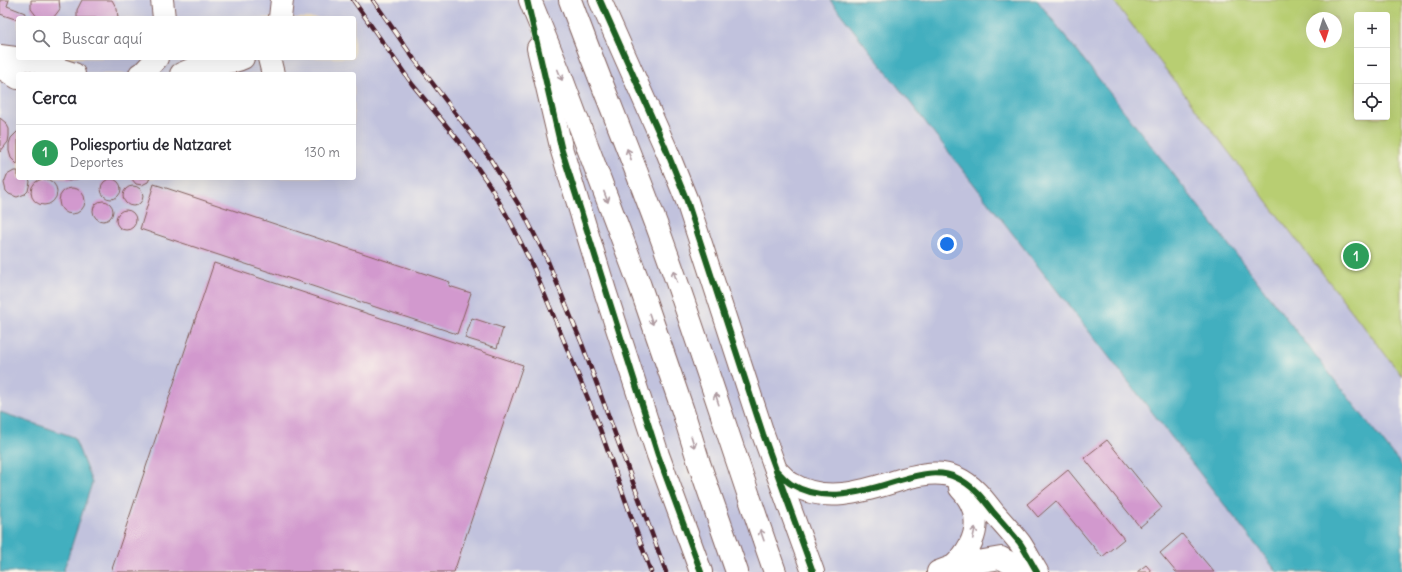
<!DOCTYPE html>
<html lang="es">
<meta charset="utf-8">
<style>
body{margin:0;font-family:Delius,sans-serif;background:#f2f2f3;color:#2b2b33}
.controls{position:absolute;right:12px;top:12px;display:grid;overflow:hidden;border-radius:4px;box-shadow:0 4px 16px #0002}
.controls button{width:36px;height:36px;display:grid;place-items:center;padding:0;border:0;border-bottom:1px solid #e1e1e2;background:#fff;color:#2b2b33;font:20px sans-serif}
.compass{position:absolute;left:1306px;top:12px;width:36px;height:36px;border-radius:50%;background:#fff;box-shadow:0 4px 16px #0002;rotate:176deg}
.you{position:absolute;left:947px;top:244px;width:14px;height:14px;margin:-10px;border:3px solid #fff;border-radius:50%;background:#1a73e8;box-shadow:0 0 0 6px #1a73e833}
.badge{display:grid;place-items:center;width:26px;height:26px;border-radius:50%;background:#c8321e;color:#fff;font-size:13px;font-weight:700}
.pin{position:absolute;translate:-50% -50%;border:2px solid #fff;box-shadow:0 1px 4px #0006}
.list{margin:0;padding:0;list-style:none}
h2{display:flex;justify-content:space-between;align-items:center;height:52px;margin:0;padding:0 16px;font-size:17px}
h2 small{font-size:13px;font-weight:400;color:#7c7c81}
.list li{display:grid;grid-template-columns:26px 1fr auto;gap:12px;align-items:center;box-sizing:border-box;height:56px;padding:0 16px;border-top:1px solid #e1e1e2}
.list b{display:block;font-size:15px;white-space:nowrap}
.list p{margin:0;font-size:13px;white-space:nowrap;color:#7c7c81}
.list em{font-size:13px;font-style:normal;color:#7c7c81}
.icon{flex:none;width:22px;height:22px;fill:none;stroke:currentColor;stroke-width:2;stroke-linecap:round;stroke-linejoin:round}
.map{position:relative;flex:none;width:1402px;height:572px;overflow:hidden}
.search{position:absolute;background:#fff;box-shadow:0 4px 16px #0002;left:16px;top:16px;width:340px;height:44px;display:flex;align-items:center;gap:10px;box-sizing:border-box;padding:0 14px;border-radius:4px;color:#7c7c81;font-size:15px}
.panel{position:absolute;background:#fff;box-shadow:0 4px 16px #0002;left:16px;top:72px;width:340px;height:108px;border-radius:4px}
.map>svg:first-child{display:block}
</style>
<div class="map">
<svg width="1402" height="572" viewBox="0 0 1402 572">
<rect width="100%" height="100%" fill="#fbf7ec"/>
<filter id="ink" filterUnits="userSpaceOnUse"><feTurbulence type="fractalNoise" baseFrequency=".025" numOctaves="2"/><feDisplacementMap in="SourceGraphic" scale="8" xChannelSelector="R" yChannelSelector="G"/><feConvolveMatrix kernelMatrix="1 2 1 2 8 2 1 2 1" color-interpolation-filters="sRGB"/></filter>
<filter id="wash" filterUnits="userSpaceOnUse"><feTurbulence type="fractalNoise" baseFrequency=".012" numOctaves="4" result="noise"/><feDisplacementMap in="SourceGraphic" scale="16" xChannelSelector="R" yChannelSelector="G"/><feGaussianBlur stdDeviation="0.9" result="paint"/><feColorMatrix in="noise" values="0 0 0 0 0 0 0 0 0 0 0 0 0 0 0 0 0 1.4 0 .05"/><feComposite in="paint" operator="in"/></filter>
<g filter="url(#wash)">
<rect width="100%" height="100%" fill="#eddcba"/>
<path fill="#c1c2dd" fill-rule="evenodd" d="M0 0H1115L1211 125 1217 137 1402 376V572H63L92 483 74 437 0 412ZM18 18H354V58H18ZM18 74H354V178H18Z"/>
<path fill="#b8ce72" stroke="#81764e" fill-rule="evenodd" d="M1113 0H1402V376L1217 137ZM1357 15H1387V117H1357ZM1312 18H1336V42H1312Z"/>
<g fill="#42afbf" stroke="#466775">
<polygon points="830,0 1037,0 1402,466 1402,572 1277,572"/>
<polygon points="0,412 74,437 92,483 63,572 0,572"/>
</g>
<g id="blocks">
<g fill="#d299ce">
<polygon points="0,0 9,0 7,6 25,13 24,18 18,18 18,20 0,14"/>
<polygon points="31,0 59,0 60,9 57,13 53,18 38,18 31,9"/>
<polygon points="82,0 112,0 117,9 118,18 77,18 77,10"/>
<polygon points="0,118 6,123 9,129 9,136 8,142 0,152"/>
<polygon points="18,131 18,165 11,158 9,151 9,144 11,138"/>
<polygon points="14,171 18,171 18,178 29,178 30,182 28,191 25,194 17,197 9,194 6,191 4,183 7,175"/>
<polygon points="58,178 81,178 69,181"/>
<polygon points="131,178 150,178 148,182 142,185 136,184"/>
<circle cx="44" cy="192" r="13"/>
<circle cx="111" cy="189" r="10"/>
<polygon points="154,184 450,282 449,286 471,293 457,334 140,229"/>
<circle cx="133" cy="196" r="10"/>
<circle cx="72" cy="201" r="13"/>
<circle cx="103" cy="211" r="10"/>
<circle cx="126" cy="220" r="10"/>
<polygon points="214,263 523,365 454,572 111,572"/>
<polygon points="472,318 503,328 497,348 465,338"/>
<polygon points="1107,440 1162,508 1140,527 1084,458"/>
<polygon points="1068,470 1124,539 1102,557 1056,501 1038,517 1027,504"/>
<polygon points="1182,534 1214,572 1176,572 1160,553"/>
<polygon points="1146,565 1152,572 1137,572"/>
</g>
</g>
</g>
<g filter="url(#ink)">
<use href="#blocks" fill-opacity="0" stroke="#83615d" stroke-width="1"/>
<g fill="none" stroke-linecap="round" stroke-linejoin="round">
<g stroke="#83615d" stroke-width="24">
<g id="minor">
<polyline points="162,0 164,18"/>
<polyline points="530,0 562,79 640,286 683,411 699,463 737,572"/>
<path d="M570 0C599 79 632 157 661 237 701 348 736 461 775 572"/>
<polyline points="600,0 666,149 687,201 763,434 813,572"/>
<polyline points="280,18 282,0"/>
<polyline points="538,48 562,151 605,291 658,455 701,572"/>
<polyline points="0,56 31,60 74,74"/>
<path d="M199 58C213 62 229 65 243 58"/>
<polyline points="269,58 273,74"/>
<polyline points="0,67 18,78"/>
<polyline points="140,74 144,72 157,58"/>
<polyline points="181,74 212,61"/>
<path d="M776 470C781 474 786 481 792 484 827 505 867 490 903 479 920 474 940 470 957 478 973 485 984 500 994 513 1003 523 1012 533 1020 543 1026 552 1031 562 1037 572"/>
<path d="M954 566C978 542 985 514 960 488"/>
<polyline points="938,572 954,566 1001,558 1026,572"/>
</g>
</g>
<use href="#minor" stroke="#fff" stroke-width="22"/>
<g stroke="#4a1f2b" stroke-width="4.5">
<g id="rail">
<polyline points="353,0 412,84 459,141 490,186 511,223 534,269 596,418 651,572"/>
<polyline points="373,0 414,59 489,157 522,210 547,259 582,344 666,572"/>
</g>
</g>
<use href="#rail" stroke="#fbf7ec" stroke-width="3" stroke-dasharray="9" stroke-linecap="butt"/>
<g stroke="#fbf7ec" stroke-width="8">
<g id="cycleway">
<polyline points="527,0 562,151 658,455 701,572"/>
<polyline points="600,0 666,149 687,201 763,434 813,572"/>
<path d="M778 472C782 476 786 481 791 484 826 505 865 491 900 480 918 475 939 469 957 478 973 485 984 500 994 513 1003 523 1012 533 1020 543 1026 552 1031 562 1037 572"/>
</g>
</g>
<use href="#cycleway" stroke="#1b5e20" stroke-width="6"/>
</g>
<defs><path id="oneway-shaft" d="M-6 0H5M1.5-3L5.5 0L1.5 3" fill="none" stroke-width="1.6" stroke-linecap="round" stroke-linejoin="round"/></defs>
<g stroke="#ae9aa0">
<use href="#oneway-shaft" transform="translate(560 75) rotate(68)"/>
<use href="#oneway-shaft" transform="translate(629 154) rotate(-111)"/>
<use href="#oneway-shaft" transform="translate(606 197) rotate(69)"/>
<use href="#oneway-shaft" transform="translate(675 276) rotate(-109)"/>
<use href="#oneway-shaft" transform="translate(651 319) rotate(71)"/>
<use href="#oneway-shaft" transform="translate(717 399) rotate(-108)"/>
<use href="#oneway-shaft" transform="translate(693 442) rotate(73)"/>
<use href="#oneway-shaft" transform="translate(974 533) rotate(-78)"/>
<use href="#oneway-shaft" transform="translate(762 535) rotate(-109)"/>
</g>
</g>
</svg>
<div class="controls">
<button>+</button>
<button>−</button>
<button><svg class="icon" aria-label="locate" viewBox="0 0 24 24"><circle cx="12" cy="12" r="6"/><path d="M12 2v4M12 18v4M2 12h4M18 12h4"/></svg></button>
</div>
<svg class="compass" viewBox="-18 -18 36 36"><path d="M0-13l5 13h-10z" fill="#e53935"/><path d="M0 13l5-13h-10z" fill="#7c7c81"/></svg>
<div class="you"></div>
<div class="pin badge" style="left:1356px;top:256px;background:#2e9e5b">1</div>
<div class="search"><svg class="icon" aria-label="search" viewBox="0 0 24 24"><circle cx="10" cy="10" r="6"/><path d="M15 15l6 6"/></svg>Buscar aquí</div>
<section class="panel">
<h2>Cerca<small></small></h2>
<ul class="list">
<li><span class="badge" style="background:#2e9e5b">1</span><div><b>Poliesportiu de Natzaret</b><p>Deportes</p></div><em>130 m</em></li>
</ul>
</section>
</div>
